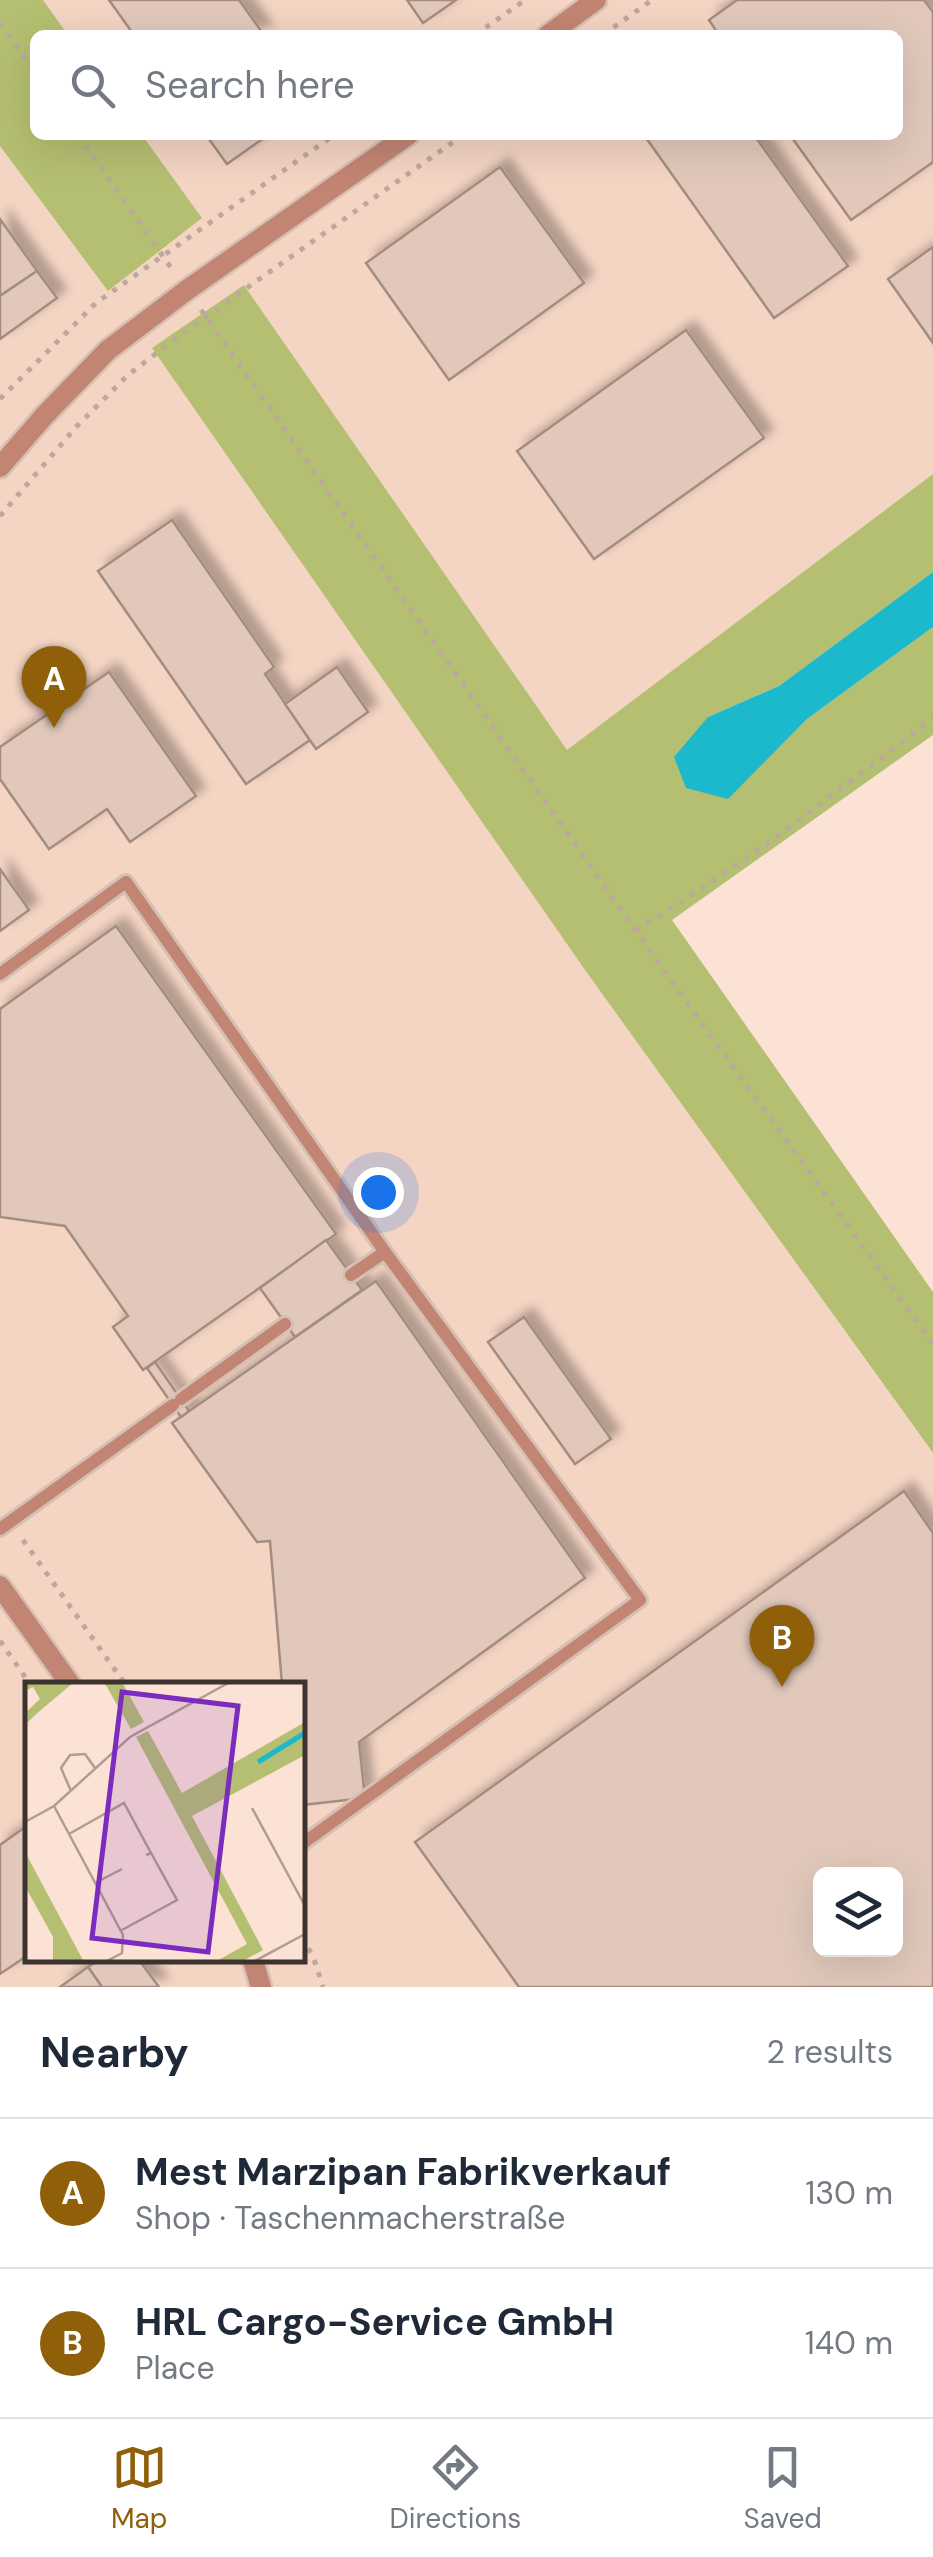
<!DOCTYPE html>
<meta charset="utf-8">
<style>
body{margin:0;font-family:"DM Sans",sans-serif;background:#f2f2f3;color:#1f2937}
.controls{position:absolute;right:30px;bottom:30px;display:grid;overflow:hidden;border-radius:15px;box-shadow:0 10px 40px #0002}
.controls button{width:90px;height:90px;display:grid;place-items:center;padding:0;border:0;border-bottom:2px solid #e0e1e3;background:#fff;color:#1f2937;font:50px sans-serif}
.you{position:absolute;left:378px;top:1192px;width:35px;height:35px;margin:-25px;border:8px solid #fff;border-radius:50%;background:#1a73e8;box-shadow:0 0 0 15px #1a73e833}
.badge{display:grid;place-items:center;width:65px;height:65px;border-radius:50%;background:#8f6009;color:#fff;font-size:32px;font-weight:700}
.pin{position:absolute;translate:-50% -82px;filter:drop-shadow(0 2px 5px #0008)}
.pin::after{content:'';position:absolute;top:52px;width:35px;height:30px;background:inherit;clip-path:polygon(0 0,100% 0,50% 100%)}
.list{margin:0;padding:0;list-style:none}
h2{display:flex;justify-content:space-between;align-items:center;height:130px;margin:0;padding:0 40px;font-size:42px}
h2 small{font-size:32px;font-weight:400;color:#747a83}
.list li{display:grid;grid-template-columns:65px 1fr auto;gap:30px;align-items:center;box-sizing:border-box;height:150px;padding:0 40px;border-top:2px solid #e0e1e3}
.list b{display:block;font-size:38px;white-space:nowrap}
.list p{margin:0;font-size:32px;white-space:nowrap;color:#747a83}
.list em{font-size:32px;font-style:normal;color:#747a83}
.icon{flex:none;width:55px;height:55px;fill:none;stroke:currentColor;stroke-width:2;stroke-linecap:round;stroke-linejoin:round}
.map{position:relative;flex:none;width:933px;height:1987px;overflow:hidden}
.search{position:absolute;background:#fff;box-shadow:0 10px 40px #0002;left:30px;right:30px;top:30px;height:110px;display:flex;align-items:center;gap:25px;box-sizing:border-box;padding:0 35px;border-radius:15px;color:#747a83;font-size:38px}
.sheet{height:430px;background:#fff}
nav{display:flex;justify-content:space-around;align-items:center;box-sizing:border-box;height:140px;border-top:2px solid #e0e1e3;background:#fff;font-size:28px;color:#747a83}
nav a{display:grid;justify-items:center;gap:5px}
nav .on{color:#8f6009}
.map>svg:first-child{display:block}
</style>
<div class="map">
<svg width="933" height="1987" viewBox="0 0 933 1987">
<defs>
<filter id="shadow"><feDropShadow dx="9" dy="-9" stdDeviation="5" flood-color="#0004"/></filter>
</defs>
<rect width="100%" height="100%" fill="#fce2d4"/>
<path fill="#f4d4c3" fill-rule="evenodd" d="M43 0H933V474L567 750 245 286 590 977 933 1454V1987H0V146L109 291 202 218 142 135H898V35H68ZM28 1684H302V1960H28ZM820 1874H896V1950H820Z"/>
<g fill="#b5bf71">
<polygon points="0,0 43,0 68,35 35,35 35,135 142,135 202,218 108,291 0,146"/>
<polygon points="244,285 567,750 933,474 933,572 779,686 708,717 728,798 807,719 933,627 933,735 672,920 933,1292 933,1453 590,977 152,348"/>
</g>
<polygon fill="#1bb9cb" points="933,572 933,627 807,719 728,799 686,788 674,757 708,717 779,686"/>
<g fill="#e1c8bb" stroke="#a48d80" stroke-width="2.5" fill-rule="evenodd" filter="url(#shadow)">
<polygon points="109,0 239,0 264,35 134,35"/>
<polygon points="407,0 456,0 423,23"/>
<polygon points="737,0 924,0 933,12 933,162 851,220 790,135 898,135 898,35 719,35 709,20"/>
<polygon points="206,135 268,135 227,164"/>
<polygon points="644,135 754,135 848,266 774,318"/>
<polygon points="500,167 584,283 449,380 366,263"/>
<polygon points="0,219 37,271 0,296"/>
<polygon points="933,247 933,343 888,279"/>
<polygon points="37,271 57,298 0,339 0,296"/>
<polygon points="686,330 764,438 594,559 517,451"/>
<polygon points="172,520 274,667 265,674 310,740 246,784 98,571"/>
<polygon points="337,667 368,712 316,749 285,704"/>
<polygon points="109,672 196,796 130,842 107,809 49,849 0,779 0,747"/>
<polygon points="0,869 29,910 0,931"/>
<polygon points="116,926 336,1234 143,1370 113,1327 128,1316 65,1226 0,1217 0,1009"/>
<polygon points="326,1240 362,1290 295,1337 260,1288"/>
<polygon points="376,1281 585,1578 359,1742 365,1798 302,1805 302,1684 282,1684 270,1541 257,1542 172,1423"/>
<polygon points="524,1317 611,1439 575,1464 488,1342"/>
<polygon points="155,1362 189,1411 181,1417 147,1368"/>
<path d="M904 1491 933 1533V1987H519L415 1842ZM820 1874H896V1950H820Z"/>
<polygon points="28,1825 28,1955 0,1974 0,1845"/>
<polygon points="99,1960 139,1960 159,1987 102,1987 88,1967"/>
<polygon points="88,1967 102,1987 60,1987"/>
</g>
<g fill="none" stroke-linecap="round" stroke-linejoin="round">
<g stroke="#d6bfb3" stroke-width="18">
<g id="service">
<polyline points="0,974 126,882 385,1252"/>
<polyline points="181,1399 285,1324"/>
<polyline points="0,1529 173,1405"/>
<polyline points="302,1844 640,1600 385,1252 351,1275"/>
</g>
</g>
<g stroke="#d6bfb3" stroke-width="25">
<g id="minor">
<polyline points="548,35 596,0"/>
<polyline points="0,467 44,416 108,350 187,290 408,135"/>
<polyline points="0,1586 70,1684"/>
<polyline points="253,1960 261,1987"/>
</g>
</g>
<g stroke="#bda89d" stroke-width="5" stroke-dasharray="5 8" stroke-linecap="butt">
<polyline points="0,23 35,73"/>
<polyline points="475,35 525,0"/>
<polyline points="603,35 652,0"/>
<polyline points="78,135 174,272"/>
<polyline points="201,310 635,930 933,1344"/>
<polyline points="0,399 96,303 334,135"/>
<polyline points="0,516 77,426 128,375 179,336 463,135"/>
<path d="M635 930C741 868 835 793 933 718"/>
<polyline points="23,1540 125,1684"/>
<polyline points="0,1641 30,1684"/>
<polyline points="302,1937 314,1959 323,1987"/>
</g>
<use href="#service" stroke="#c38573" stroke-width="12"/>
<use href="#minor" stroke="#c38573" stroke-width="20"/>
</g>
<g transform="translate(25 1682)">
<rect width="280" height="280" fill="#fce2d4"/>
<path d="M49 0 10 33 0 43V31L15 17 8 5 0 9V1ZM79 0H97L119 40 106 47ZM280 40V73L167 134 238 268 216 280H190L222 262 111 55 123 49 157 111ZM0 170 59 280H28V255L0 204Z" fill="#b5bf71"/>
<path fill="none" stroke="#1bb9cb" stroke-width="5" d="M233 80 280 51"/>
<path fill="none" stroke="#b09c92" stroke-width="2.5" d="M46 109 36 86 45 73 60 72 70 86M29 124 98 253 97 271 80 280M227 126 280 224M0 140 29 124 105 55 205 0M44 152 99 121 126 171M70 201 97 187M97 248 152 218 126 171 121 173M228 280 280 252"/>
<path fill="#7b2cbf" fill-opacity="0.15" stroke="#7b2cbf" stroke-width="5" d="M97 10 213 24 183 270 67 256Z"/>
<rect width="280" height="280" fill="none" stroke="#3d332e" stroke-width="5"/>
</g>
</svg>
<div class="controls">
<button><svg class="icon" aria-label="layers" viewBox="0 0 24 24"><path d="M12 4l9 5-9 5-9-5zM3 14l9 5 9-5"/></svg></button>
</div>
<div class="you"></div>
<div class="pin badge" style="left:54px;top:728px">A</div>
<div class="pin badge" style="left:782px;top:1687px">B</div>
<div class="search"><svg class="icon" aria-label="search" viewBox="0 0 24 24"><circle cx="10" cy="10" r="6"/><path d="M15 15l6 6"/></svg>Search here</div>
</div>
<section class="sheet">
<h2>Nearby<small>2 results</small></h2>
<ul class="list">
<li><span class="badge">A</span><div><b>Mest Marzipan Fabrikverkauf</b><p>Shop · Taschenmacherstraße</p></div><em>130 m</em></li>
<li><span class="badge">B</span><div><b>HRL Cargo-Service GmbH</b><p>Place</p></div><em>140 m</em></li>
</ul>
</section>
<nav>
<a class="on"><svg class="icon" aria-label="map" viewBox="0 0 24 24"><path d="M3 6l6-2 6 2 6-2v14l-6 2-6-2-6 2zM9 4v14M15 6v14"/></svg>Map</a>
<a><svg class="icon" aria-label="directions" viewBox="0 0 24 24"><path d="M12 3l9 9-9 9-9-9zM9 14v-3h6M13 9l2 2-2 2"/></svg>Directions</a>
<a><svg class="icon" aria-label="saved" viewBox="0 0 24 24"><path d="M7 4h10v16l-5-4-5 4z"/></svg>Saved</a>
</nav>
